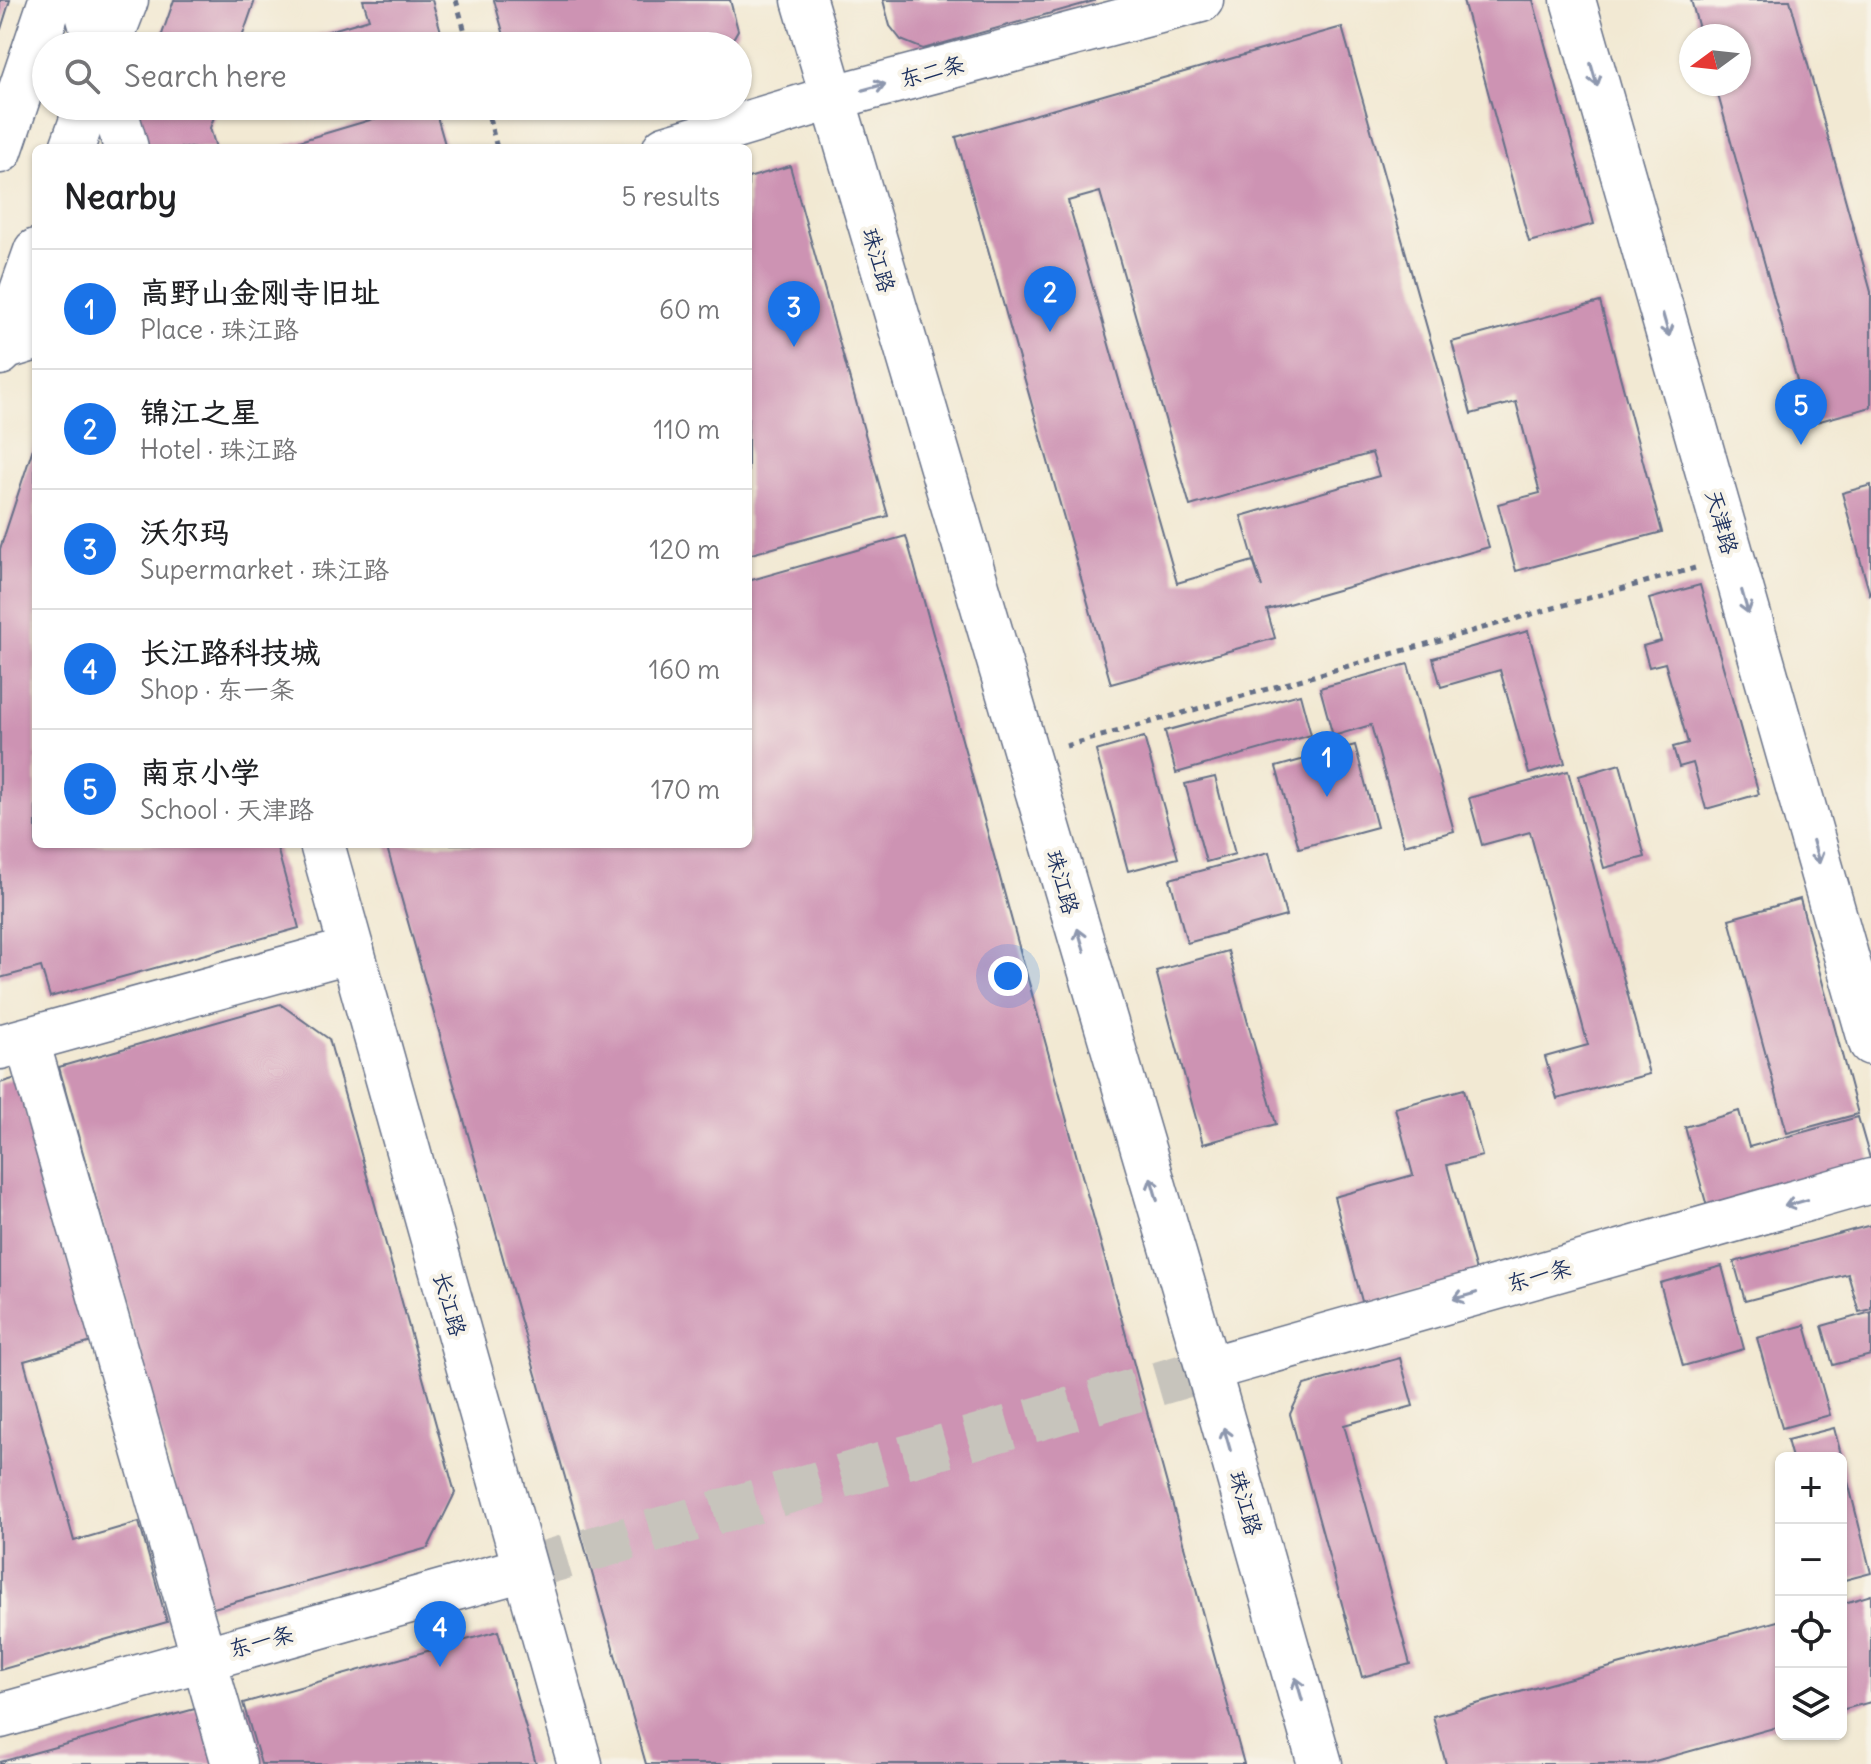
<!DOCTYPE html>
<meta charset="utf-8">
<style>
body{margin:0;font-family:Delius,"LXGW WenKai TC",sans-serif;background:#f2f2f2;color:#202124}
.controls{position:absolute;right:24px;bottom:24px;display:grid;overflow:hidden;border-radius:12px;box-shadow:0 2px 6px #0004}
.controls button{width:72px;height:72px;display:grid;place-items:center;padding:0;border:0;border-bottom:2px solid #e0e0e0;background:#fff;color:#202124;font:40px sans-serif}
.compass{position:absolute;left:1679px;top:24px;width:72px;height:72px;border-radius:50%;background:#fff;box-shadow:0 2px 6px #0004;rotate:255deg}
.you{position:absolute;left:1008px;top:976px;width:28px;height:28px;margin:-20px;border:6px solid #fff;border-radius:50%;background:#1a73e8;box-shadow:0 0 0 12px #1a73e833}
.badge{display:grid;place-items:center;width:52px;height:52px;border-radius:50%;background:#1a73e8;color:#fff;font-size:26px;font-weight:700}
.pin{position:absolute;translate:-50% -66px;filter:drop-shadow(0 2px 4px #0008)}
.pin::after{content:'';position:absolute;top:42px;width:28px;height:24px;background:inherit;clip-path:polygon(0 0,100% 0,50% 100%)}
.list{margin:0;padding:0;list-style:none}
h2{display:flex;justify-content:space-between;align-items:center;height:104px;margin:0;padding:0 32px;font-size:34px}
h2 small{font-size:26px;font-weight:400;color:#757577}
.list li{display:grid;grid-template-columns:52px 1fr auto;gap:24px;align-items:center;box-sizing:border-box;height:120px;padding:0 32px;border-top:2px solid #e0e0e0}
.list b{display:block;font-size:30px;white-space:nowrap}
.list p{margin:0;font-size:26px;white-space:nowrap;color:#757577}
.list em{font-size:26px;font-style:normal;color:#757577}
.icon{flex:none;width:44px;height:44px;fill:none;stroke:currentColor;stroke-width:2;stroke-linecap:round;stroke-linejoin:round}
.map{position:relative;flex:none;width:1871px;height:1764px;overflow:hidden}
.search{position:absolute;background:#fff;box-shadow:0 2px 6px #0004;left:32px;top:32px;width:720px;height:88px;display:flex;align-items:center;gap:20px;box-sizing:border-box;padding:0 28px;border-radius:44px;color:#757577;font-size:30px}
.panel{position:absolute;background:#fff;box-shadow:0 2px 6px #0004;left:32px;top:144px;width:720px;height:704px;border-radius:12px}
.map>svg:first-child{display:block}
</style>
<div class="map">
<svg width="1871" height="1764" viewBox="0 0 1871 1764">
<rect width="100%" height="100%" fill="#f7f3e8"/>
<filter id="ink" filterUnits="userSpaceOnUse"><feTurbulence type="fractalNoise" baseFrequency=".0125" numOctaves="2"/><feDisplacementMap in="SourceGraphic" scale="16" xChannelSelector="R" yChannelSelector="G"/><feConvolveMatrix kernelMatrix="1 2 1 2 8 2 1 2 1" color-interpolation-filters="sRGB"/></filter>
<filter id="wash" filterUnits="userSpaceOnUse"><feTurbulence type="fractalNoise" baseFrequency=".006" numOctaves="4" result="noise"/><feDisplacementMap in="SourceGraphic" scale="32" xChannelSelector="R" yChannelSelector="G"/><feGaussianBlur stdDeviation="1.8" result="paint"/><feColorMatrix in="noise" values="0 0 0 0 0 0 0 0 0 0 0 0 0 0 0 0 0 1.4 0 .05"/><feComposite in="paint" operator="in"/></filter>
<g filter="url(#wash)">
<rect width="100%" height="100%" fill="#f2e9d3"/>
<g id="blocks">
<g fill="#cd93b3" fill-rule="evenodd">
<polygon points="0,0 10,0 1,29 0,29"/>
<polygon points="174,0 255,0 239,46 158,46"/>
<polygon points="363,0 432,0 445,46 279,46 369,19"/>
<polygon points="494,0 730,0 738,30 729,46 507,46"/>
<polygon points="883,0 1094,0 1094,1 923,49 901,40 890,26"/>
<polygon points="1463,0 1533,0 1594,224 1529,242"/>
<polygon points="1691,0 1790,0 1871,292 1871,407 1809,424 1715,84 1739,84 1739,36 1701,36"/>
<path d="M1342 27 1489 547 1267 610 1275 638 1111 684 956 137ZM1100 192 1190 506 1372 453 1379 476 1241 516 1262 588 1253 561 1177 583 1068 201Z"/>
<polygon points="137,106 218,106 210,128 216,148 147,148 136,110"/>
<polygon points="417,106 434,106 446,148 276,148"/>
<polygon points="524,106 574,106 574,107 528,120"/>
<polygon points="790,166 888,516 748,555 748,178"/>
<polygon points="1600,302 1662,532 1516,571 1498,504 1540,493 1516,402 1471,414 1452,342"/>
<polygon points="35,442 36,844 276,844 299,928 50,997 41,967 0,978 0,549"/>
<polygon points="1871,485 1871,594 1870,595 1842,493"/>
<polygon points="906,536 1244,1764 646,1764 386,844 748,844 748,581"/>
<polygon points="1700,585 1759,794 1706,809 1693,763 1679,767 1673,747 1688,743 1665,663 1649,667 1643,646 1661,641 1649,599"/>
<polygon points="1528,631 1565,763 1529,774 1500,670 1441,687 1433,658"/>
<polygon points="1408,664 1454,831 1404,845 1371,725 1333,736 1320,688"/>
<polygon points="1300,694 1311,735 1176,773 1165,731"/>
<polygon points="1144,737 1178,858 1128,871 1096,751"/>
<polygon points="1355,745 1377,827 1299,848 1276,767"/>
<polygon points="1620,764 1645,857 1604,868 1579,776"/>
<polygon points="1568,771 1649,1074 1557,1099 1545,1057 1588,1045 1530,832 1482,845 1469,798"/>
<polygon points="1215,777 1235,854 1206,862 1185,784"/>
<polygon points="1269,852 1286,916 1187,943 1170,879"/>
<polygon points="1800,899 1858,1114 1787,1133 1729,919"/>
<polygon points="1228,951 1276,1124 1203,1144 1156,971"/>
<polygon points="280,1004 329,1039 455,1493 428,1548 210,1609 59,1067"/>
<polygon points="16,1078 92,1342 24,1361 74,1541 139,1522 167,1622 0,1670 0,1083"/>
<polygon points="1464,1089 1482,1156 1447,1165 1477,1275 1363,1305 1334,1197 1413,1175 1395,1108"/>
<polygon points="1739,1111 1749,1147 1858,1117 1871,1162 1711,1221 1685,1127"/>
<polygon points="1871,1225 1871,1309 1859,1312 1848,1274 1745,1301 1734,1262"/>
<polygon points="1722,1266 1744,1349 1683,1366 1660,1283"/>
<polygon points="1871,1312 1871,1355 1833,1365 1822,1326"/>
<polygon points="1805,1325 1830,1415 1782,1428 1757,1338"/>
<polygon points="1400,1358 1413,1406 1344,1425 1410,1664 1362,1677 1290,1414 1304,1385"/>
<polygon points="1834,1428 1842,1458 1792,1458 1787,1440"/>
<polygon points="1842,1458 1871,1573 1841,1581 1841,1458"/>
<polygon points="1871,1595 1871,1702 1841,1710 1841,1604"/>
<polygon points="1781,1620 1781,1726 1644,1764 1446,1764 1433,1716"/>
<polygon points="498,1631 536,1764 261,1764 243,1703"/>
<polygon points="206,1706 222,1764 0,1764 0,1762"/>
</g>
</g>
</g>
<g filter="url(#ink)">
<use href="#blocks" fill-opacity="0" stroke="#667087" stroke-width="2"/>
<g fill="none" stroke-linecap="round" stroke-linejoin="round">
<polyline stroke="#c7c4bc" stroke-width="44" stroke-dasharray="44 22" stroke-linecap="butt" points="524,1569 1208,1369"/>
<g stroke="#667087" stroke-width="47">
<g id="minor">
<polyline points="84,0 97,46"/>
<polyline points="1573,0 1871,1043"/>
<polyline points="114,106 126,148"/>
<polyline points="665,148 831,98 1201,0"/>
<polyline points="0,349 36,338"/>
<polyline points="322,844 580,1764"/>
<polyline points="27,1041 234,1764"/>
<polyline points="0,1047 352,950"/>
<polyline points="1208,1369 1871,1181"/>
<polyline points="0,1716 524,1569"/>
</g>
</g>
<g stroke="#667087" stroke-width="47">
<g id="major">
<polyline points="804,0 1208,1369 1320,1764"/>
<polyline points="108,46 126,0"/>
<polyline points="72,148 87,106"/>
<polyline points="0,151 51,0"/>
<polyline points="0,353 36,251"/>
</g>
</g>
<g stroke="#667087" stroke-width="5" stroke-dasharray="6 6" stroke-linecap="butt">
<polyline points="456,0 469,46"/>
<polyline points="486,106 497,148"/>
<polyline points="1066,746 1695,568"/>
</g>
<use href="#minor" stroke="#fff" stroke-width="44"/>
<use href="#major" stroke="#fff" stroke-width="44"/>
</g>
<defs><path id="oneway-shaft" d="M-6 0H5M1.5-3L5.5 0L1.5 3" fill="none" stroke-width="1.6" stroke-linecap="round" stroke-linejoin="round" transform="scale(2)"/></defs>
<g stroke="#8d97ae">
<use href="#oneway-shaft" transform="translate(1594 75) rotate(74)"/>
<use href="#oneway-shaft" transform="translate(874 87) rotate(-15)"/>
<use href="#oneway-shaft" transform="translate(1666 325) rotate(74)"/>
<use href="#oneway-shaft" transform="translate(1745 602) rotate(74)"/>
<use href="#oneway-shaft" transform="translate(1816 852) rotate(74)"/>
<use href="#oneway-shaft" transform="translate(1081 940) rotate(-106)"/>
<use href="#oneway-shaft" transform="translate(1154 1189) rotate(-106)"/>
<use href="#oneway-shaft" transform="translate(1796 1203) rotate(164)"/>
<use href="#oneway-shaft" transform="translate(1465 1296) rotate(164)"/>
<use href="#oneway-shaft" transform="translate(1227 1439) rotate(-106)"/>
<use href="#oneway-shaft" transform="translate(1299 1689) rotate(-106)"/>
</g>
</g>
<g text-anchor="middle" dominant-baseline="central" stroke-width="8" stroke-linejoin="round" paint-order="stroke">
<g font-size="22" fill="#1b2f5e" stroke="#f7f3e8">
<text transform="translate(932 71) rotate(-15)">东二条</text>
<text transform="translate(879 260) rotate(74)">珠江路</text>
<text transform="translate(1722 522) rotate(74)">天津路</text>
<text transform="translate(1063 882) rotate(74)">珠江路</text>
<text transform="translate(1539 1275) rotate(-16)">东一条</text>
<text transform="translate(450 1304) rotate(74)">长江路</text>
<text transform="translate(1246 1503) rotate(74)">珠江路</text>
<text transform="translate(261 1641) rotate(-15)">东一条</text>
</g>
</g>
</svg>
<div class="controls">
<button>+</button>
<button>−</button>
<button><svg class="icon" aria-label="locate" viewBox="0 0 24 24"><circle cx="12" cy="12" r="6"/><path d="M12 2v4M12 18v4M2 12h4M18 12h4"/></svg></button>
<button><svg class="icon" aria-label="layers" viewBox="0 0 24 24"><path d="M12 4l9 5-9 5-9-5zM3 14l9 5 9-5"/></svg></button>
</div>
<svg class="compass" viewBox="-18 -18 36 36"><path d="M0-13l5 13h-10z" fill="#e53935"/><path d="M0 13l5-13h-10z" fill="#757577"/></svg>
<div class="you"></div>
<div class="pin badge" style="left:1327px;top:797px">1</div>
<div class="pin badge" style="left:1050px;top:332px">2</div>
<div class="pin badge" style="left:794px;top:347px">3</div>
<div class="pin badge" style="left:440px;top:1667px">4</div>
<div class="pin badge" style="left:1801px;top:445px">5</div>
<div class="search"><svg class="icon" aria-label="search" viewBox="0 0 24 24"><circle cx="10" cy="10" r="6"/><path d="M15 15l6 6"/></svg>Search here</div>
<section class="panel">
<h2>Nearby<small>5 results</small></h2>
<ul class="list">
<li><span class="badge">1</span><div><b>高野山金刚寺旧址</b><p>Place · 珠江路</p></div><em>60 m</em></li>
<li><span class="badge">2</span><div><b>锦江之星</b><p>Hotel · 珠江路</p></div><em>110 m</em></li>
<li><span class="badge">3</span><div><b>沃尔玛</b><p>Supermarket · 珠江路</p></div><em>120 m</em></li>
<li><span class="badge">4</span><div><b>长江路科技城</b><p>Shop · 东一条</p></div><em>160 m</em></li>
<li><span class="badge">5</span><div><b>南京小学</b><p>School · 天津路</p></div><em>170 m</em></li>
</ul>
</section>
</div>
